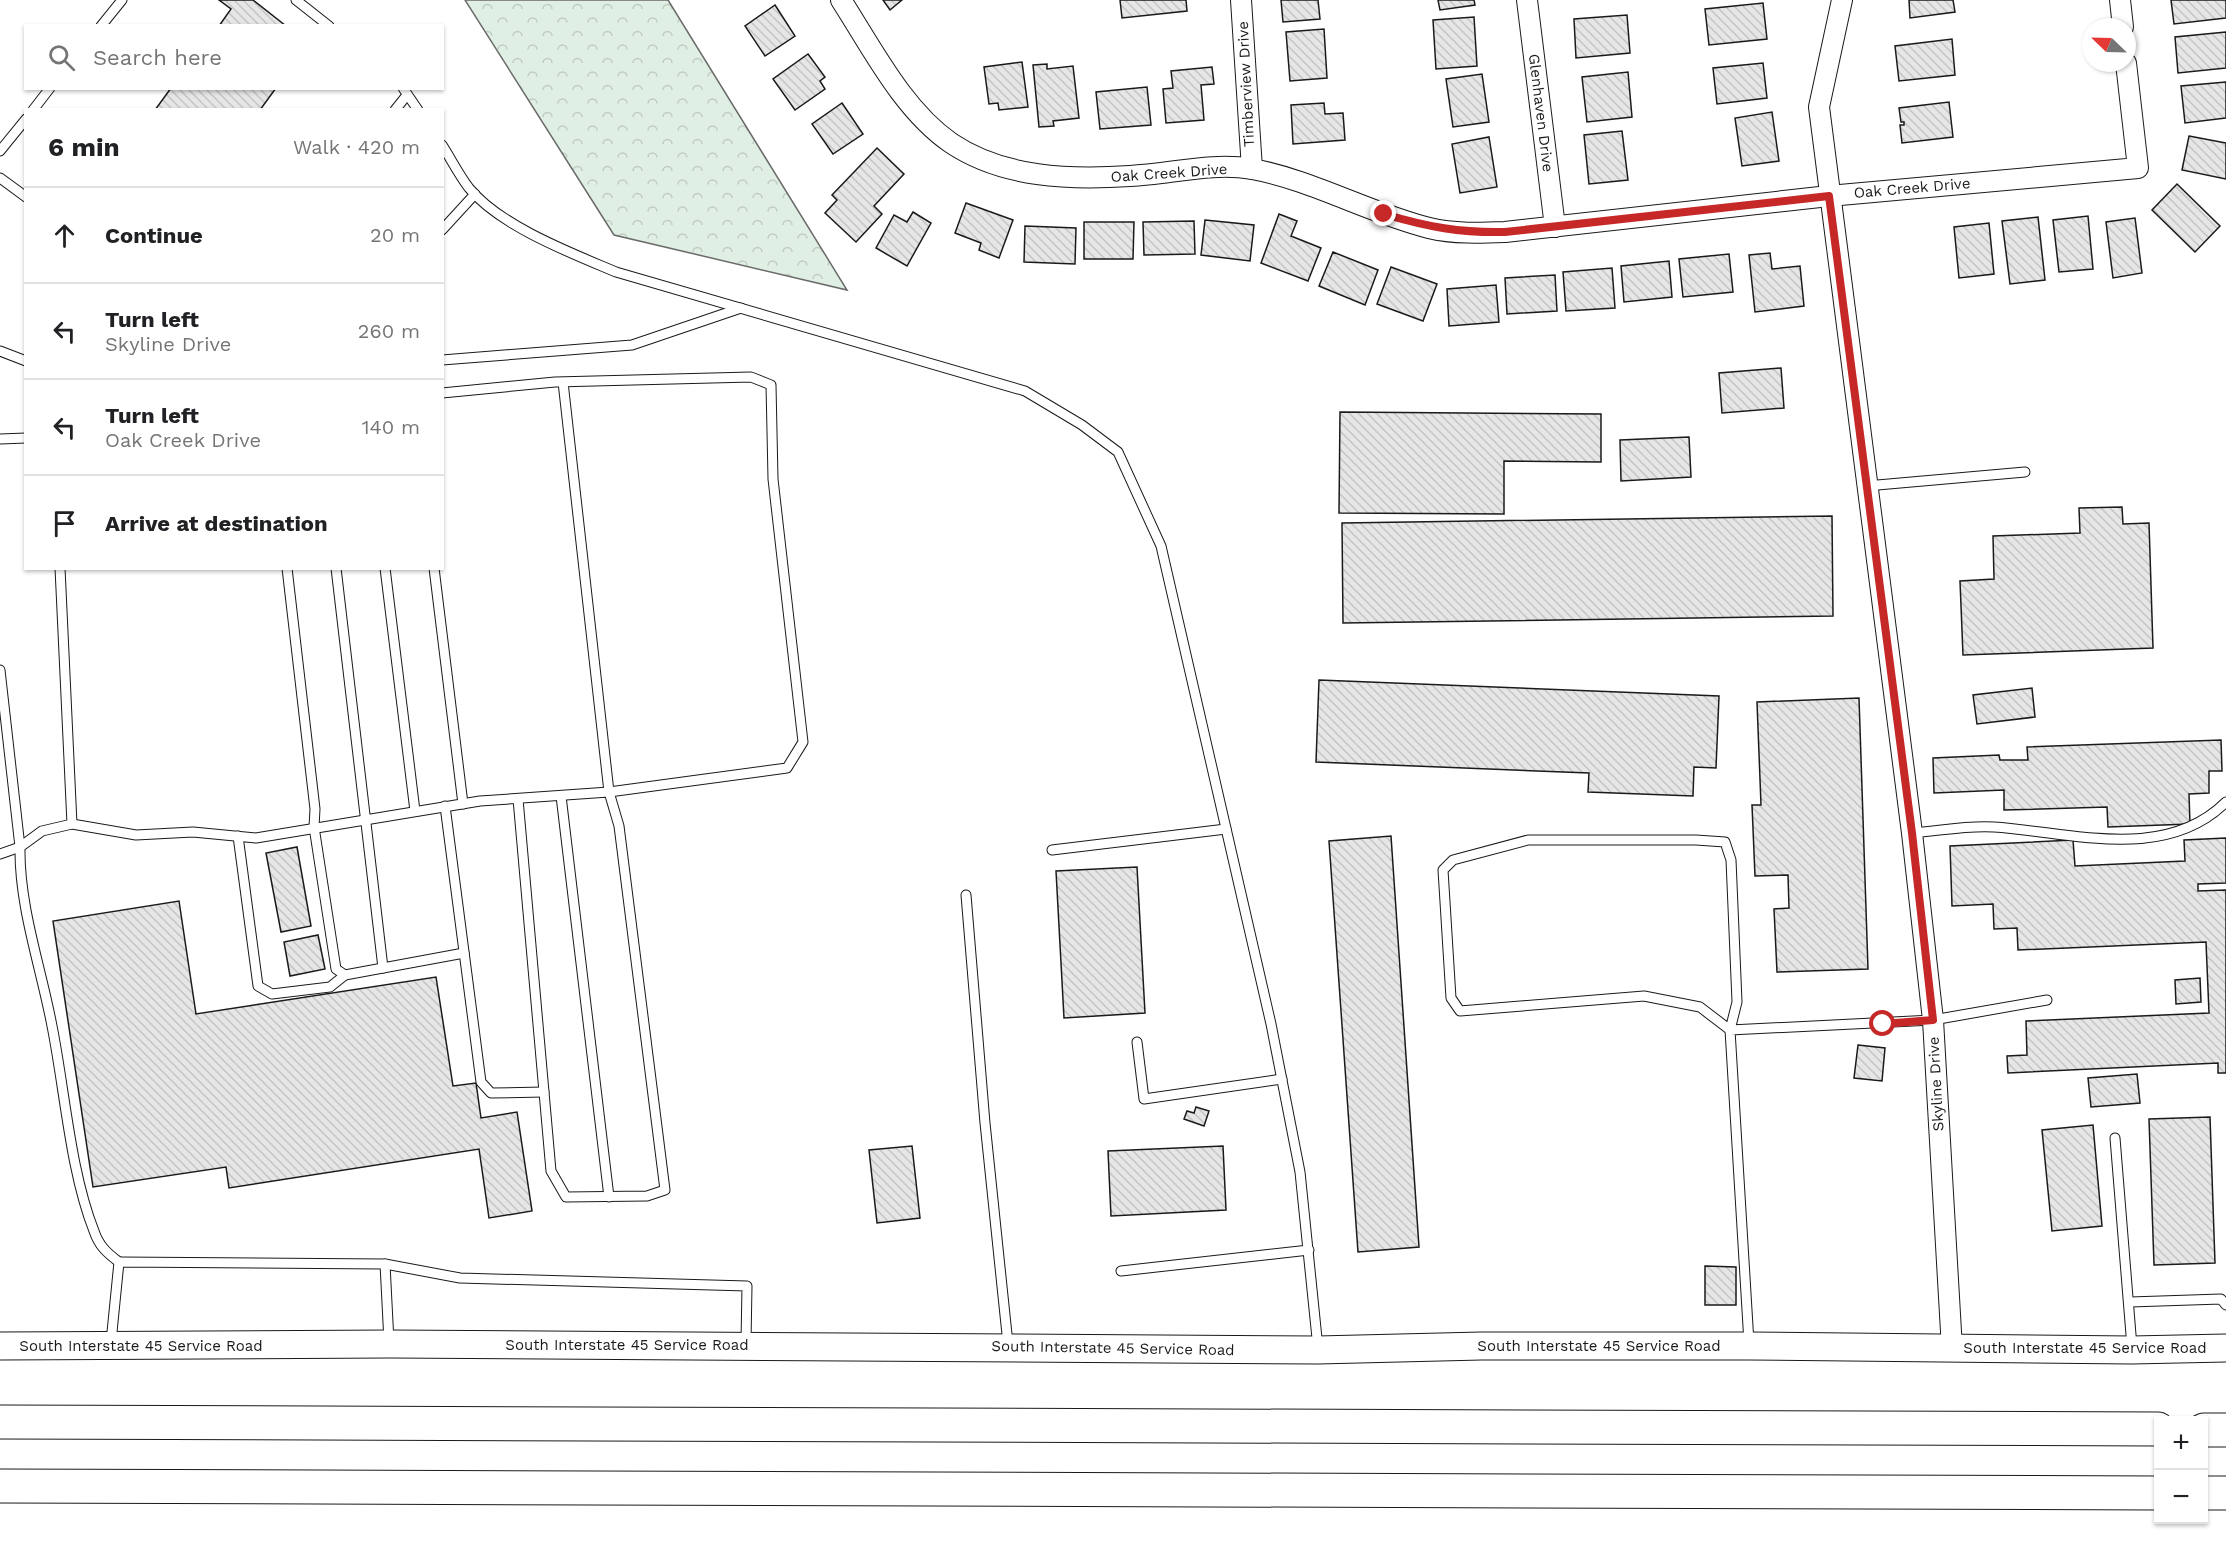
<!DOCTYPE html>
<meta charset="utf-8">
<style>
body{margin:0;font-family:"Work Sans",sans-serif;background:#f2f2f2;color:#202124}
.controls{position:absolute;right:18px;bottom:18px;display:grid;overflow:hidden;border-radius:0px;box-shadow:0 2px 4px #0004}
.controls button{width:54px;height:54px;display:grid;place-items:center;padding:0;border:0;border-bottom:2px solid #e0e0e0;background:#fff;color:#202124;font:30px sans-serif}
.compass{position:absolute;left:2082px;top:18px;width:54px;height:54px;border-radius:50%;background:#fff;box-shadow:0 2px 4px #0004;rotate:293deg}
.stop{position:absolute;width:18px;height:18px;margin:-14px;border:4px solid #c62828;border-radius:50%;background:#fff}
.stop.end{background:#c62828;border-color:#fff;box-shadow:0 2px 6px #0008}
.list{margin:0;padding:0;list-style:none}
h2{display:flex;justify-content:space-between;align-items:center;height:78px;margin:0;padding:0 24px;font-size:26px}
h2 small{font-size:20px;font-weight:400;color:#757577}
.list li{display:grid;grid-template-columns:39px 1fr auto;gap:18px;align-items:center;box-sizing:border-box;height:96px;padding:0 24px;border-top:2px solid #e0e0e0}
.list b{display:block;font-size:22px;white-space:nowrap}
.list p{margin:0;font-size:20px;white-space:nowrap;color:#757577}
.list em{font-size:20px;font-style:normal;color:#757577}
.icon{flex:none;width:33px;height:33px;fill:none;stroke:currentColor;stroke-width:2;stroke-linecap:round;stroke-linejoin:round}
.map{position:relative;flex:none;width:2226px;height:1542px;overflow:hidden}
.search{position:absolute;background:#fff;box-shadow:0 2px 4px #0004;left:24px;top:24px;width:420px;height:66px;display:flex;align-items:center;gap:15px;box-sizing:border-box;padding:0 21px;border-radius:0px;color:#757577;font-size:22px}
.panel{position:absolute;background:#fff;box-shadow:0 2px 4px #0004;left:24px;top:108px;width:420px;height:462px;border-radius:0px}
.map>svg:first-child{display:block}
</style>
<div class="map">
<svg width="2226" height="1542" viewBox="0 0 2226 1542">
<defs>
<pattern id="forest-crowns" width="20" height="18" patternUnits="userSpaceOnUse" patternTransform="scale(1.5)"><rect width="20" height="18" fill="#e0efe3"/><path d="M2 6a3 3 0 1 1 6 0M12 15a3 3 0 1 1 6 0" fill="none" stroke="#c0ccc2"/></pattern>
<pattern id="building-back-hatch" width="6" height="6" patternUnits="userSpaceOnUse" patternTransform="scale(1.5)"><rect width="6" height="6" fill="#e6e6e6"/><path d="M-1 5l2 2M0 0l6 6M5-1l2 2" fill="none" stroke="#c5c5c5"/></pattern>
</defs>
<rect width="100%" height="100%" fill="#fff"/>
<polygon fill="url(#forest-crowns)" stroke="#6a6a6a" stroke-width="1.5" points="465,0 668,0 847,290 614,235"/>
<g fill="url(#building-back-hatch)" stroke="#1a1a1a" stroke-width="1.5">
<polygon points="219,0 253,0 286,26 219,26 231,9"/>
<polygon points="883,0 902,0 890,10"/>
<polygon points="1120,0 1186,0 1187,11 1122,18"/>
<polygon points="1281,0 1318,0 1320,19 1283,22"/>
<polygon points="1438,0 1474,0 1475,5 1440,10"/>
<polygon points="1909,0 1953,0 1955,12 1910,18"/>
<polygon points="2171,0 2226,0 2226,18 2174,24"/>
<polygon points="1763,3 1767,39 1709,45 1705,9"/>
<polygon points="775,5 795,36 765,56 745,26"/>
<polygon points="1627,15 1630,53 1576,58 1574,19"/>
<polygon points="1474,17 1477,66 1436,69 1433,20"/>
<polygon points="1324,29 1327,78 1290,81 1286,32"/>
<polygon points="2226,32 2226,68 2178,73 2175,37"/>
<polygon points="1952,39 1955,75 1899,81 1895,46"/>
<polygon points="808,54 825,77 820,81 825,89 795,110 773,79"/>
<polygon points="1022,62 1028,107 999,110 998,103 989,104 984,67"/>
<polygon points="1763,63 1767,98 1717,104 1713,68"/>
<polygon points="1047,64 1047,69 1073,66 1079,118 1053,121 1054,126 1039,127 1033,65"/>
<polygon points="1212,67 1214,84 1201,85 1204,120 1166,123 1163,89 1173,88 1171,71"/>
<polygon points="1628,72 1632,117 1587,122 1582,77"/>
<polygon points="1482,74 1489,122 1453,127 1446,79"/>
<polygon points="2226,82 2226,118 2185,123 2181,86"/>
<polygon points="1147,87 1151,125 1100,129 1096,92"/>
<polygon points="171,88 276,88 260,110 155,110"/>
<polygon points="1949,102 1953,137 1902,143 1900,125 1904,125 1904,122 1901,122 1899,108"/>
<polygon points="842,103 863,134 833,154 812,124"/>
<polygon points="1324,103 1325,114 1343,113 1345,140 1293,144 1291,105"/>
<polygon points="1772,112 1779,161 1742,166 1735,118"/>
<polygon points="1622,131 1628,180 1589,184 1584,135"/>
<polygon points="2189,136 2226,143 2226,179 2182,170"/>
<polygon points="1489,137 1497,187 1460,193 1452,144"/>
<polygon points="877,148 904,174 874,206 882,214 856,242 825,213 837,200 832,195"/>
<polygon points="2177,184 2220,226 2195,252 2152,210"/>
<polygon points="966,203 1013,220 999,258 979,250 981,243 955,233"/>
<polygon points="913,212 931,223 907,266 876,248 894,215 907,222"/>
<polygon points="1279,214 1297,221 1291,236 1321,248 1308,281 1261,263"/>
<polygon points="2088,216 2093,269 2059,272 2053,220"/>
<polygon points="2038,217 2045,280 2010,284 2002,221"/>
<polygon points="2135,218 2142,273 2113,278 2106,222"/>
<polygon points="1205,220 1254,225 1250,261 1201,255"/>
<polygon points="1194,221 1195,254 1144,255 1143,222"/>
<polygon points="1084,222 1134,222 1133,259 1084,259"/>
<polygon points="1989,223 1994,274 1959,278 1954,227"/>
<polygon points="1025,226 1076,228 1075,264 1024,262"/>
<polygon points="1333,252 1378,270 1365,305 1319,286"/>
<polygon points="1770,253 1772,269 1800,266 1804,306 1755,312 1749,255"/>
<polygon points="1729,254 1733,292 1683,297 1679,259"/>
<polygon points="1669,261 1672,297 1624,302 1621,266"/>
<polygon points="1391,267 1437,284 1423,321 1377,304"/>
<polygon points="1612,268 1615,308 1566,311 1563,272"/>
<polygon points="1555,275 1557,311 1507,314 1505,278"/>
<polygon points="1496,285 1499,322 1449,326 1447,289"/>
<polygon points="1781,368 1784,408 1722,413 1719,373"/>
<polygon points="1340,412 1601,414 1601,462 1504,461 1504,514 1339,513"/>
<polygon points="1689,437 1691,477 1621,481 1620,440"/>
<polygon points="2122,507 2123,524 2149,523 2153,648 1963,655 1960,581 1994,579 1993,536 2080,533 2079,508"/>
<polygon points="1832,516 1833,616 1343,623 1342,523"/>
<polygon points="1319,680 1719,696 1716,768 1694,767 1693,796 1588,792 1589,773 1316,762"/>
<polygon points="2032,688 2035,717 1977,724 1973,695"/>
<polygon points="1859,698 1868,969 1777,972 1774,909 1789,908 1788,875 1755,876 1752,805 1761,805 1757,702"/>
<polygon points="2221,740 2222,771 2209,771 2209,793 2189,794 2190,824 2108,827 2107,807 2004,810 2004,790 1934,793 1933,758 1999,755 2000,760 2028,760 2027,747"/>
<polygon points="1391,836 1419,1247 1358,1252 1329,841"/>
<polygon points="2226,838 2226,883 2198,884 2198,891 2226,890 2226,1073 2218,1073 2218,1063 2008,1073 2007,1056 2027,1055 2026,1021 2209,1013 2206,942 2018,950 2017,928 1994,929 1993,904 1952,906 1950,846 2073,840 2075,866 2185,861 2184,840"/>
<polygon points="297,847 311,926 281,932 266,853"/>
<polygon points="1137,867 1145,1013 1064,1018 1056,871"/>
<polygon points="179,901 196,1014 436,977 453,1086 476,1083 481,1118 517,1112 532,1211 489,1218 479,1149 229,1188 226,1167 93,1187 53,921"/>
<polygon points="318,935 325,969 290,976 284,942"/>
<polygon points="2200,978 2201,1002 2176,1004 2175,980"/>
<polygon points="1858,1045 1885,1048 1882,1081 1854,1078"/>
<polygon points="2137,1074 2140,1103 2091,1107 2088,1078"/>
<polygon points="1196,1107 1209,1111 1204,1126 1184,1119 1187,1111 1194,1113"/>
<polygon points="2210,1117 2215,1263 2154,1265 2149,1119"/>
<polygon points="2093,1125 2102,1226 2052,1231 2042,1130"/>
<polygon points="912,1146 920,1218 877,1223 869,1150"/>
<polygon points="1223,1146 1226,1210 1111,1216 1108,1151"/>
<polygon points="1705,1266 1736,1267 1736,1305 1705,1305"/>
</g>
<g fill="none" stroke-linecap="round" stroke-linejoin="round">
<g stroke="#1a1a1a" stroke-width="11">
<g id="lane">
<polyline points="296,0 329,26"/>
<polyline points="101,26 122,0"/>
<polyline points="403,88 418,110"/>
<polyline points="33,110 50,88"/>
<polyline points="395,110 407,95"/>
<path d="M442 145C451 159 459 175 469 188 500 226 571 253 616 272L1025 391 1082 425 1118 452 1161 546 1271 1024 1300 1172 1318 1348"/>
<polyline points="0,151 26,119"/>
<polyline points="0,178 26,197"/>
<polyline points="442,230 475,194"/>
<polyline points="0,351 26,361"/>
<polyline points="442,360 632,345 741,308"/>
<polyline points="442,393 555,382 751,377 771,385 773,479 803,742 787,768 609,792 563,382"/>
<polyline points="0,439 26,438"/>
<polyline points="1866,486 2025,472"/>
<polyline points="60,568 72,824"/>
<polyline points="287,568 315,809 314,827 336,969 345,975 464,953"/>
<polyline points="336,568 383,968"/>
<polyline points="385,568 415,811"/>
<polyline points="434,568 463,804"/>
<polyline points="0,670 20,847 0,854"/>
<polyline points="561,796 609,1197"/>
<polyline points="445,806 481,1082 491,1093 544,1092"/>
<path d="M1912 833C1939 831 1968 825 1994 827 2070 832 2165 863 2226 802"/>
<polyline points="238,836 258,986 272,994 330,987 345,975"/>
<polygon points="1528,840 1696,840 1725,842 1731,860 1737,1002 1730,1030 1700,1007 1644,996 1460,1011 1451,998 1443,870 1453,860"/>
<polyline points="1052,850 1226,829"/>
<polyline points="966,895 985,1123 1008,1344"/>
<polyline points="1137,1042 1144,1099 1282,1079"/>
<polyline points="2115,1138 2132,1347"/>
<path d="M119 1262C107 1253 99 1246 94 1231 70 1170 65 1091 52 1026 41 967 19 907 20 847L42 831 72 824 136 835 193 832 256 838 480 801 609 792 619 826 665 1190 647 1196 566 1197 551 1171 518 799"/>
<polyline points="385,1264 460,1278 747,1286 746,1342"/>
<polyline points="1121,1271 1309,1250"/>
<polyline points="2130,1302 2221,1299 2226,1305"/>
<polyline points="111,1342 119,1262 385,1264 389,1342"/>
<polyline points="1749,1343 1730,1030 1933,1020 2047,1000"/>
</g>
</g>
<g stroke="#1a1a1a" stroke-width="22">
<g id="street">
<path d="M841 0C872 48 903 110 951 143 1003 178 1070 180 1130 176 1171 174 1212 162 1252 169 1312 180 1369 213 1429 228 1454 234 1480 233 1505 232L1829 196 2138 168 2126 63"/>
<polyline points="1241,0 1252,169"/>
<polyline points="1527,0 1555,227"/>
<polyline points="1842,0 1819,107 1912,833 1933,1020 1952,1349"/>
<polyline points="2120,0 2123,27"/>
</g>
</g>
<g stroke="#1a1a1a" stroke-width="29">
<polyline id="secondary" points="0,1346 390,1344 1318,1350 1481,1346 1749,1346 2132,1350 2226,1348"/>
</g>
<g stroke="#1a1a1a" stroke-width="35">
<g id="highway">
<polyline points="0,1422 2158,1429"/>
<polyline points="2204,1430 2226,1430"/>
<polyline points="0,1486 2158,1493"/>
<polyline points="2204,1493 2226,1493"/>
</g>
</g>
<use href="#lane" stroke="#fff" stroke-width="9"/>
<use href="#street" stroke="#fff" stroke-width="20"/>
<use href="#secondary" stroke="#fff" stroke-width="27"/>
<use href="#highway" stroke="#fff" stroke-width="33"/>
</g>
<g fill="none" stroke-linecap="round" stroke-linejoin="round">
<path stroke="#c62828" stroke-width="8" d="M1384 214C1428 227 1460 233 1505 232L1829 196 1912 833 1933 1020 1883 1024"/>
</g>
<g text-anchor="middle" dominant-baseline="central" stroke-width="4.5" stroke-linejoin="round" paint-order="stroke">
<g font-size="15" fill="#1a1a1a" stroke="#fff">
<text transform="translate(1246 84) rotate(-93)">Timberview Drive</text>
<text transform="translate(1541 113) rotate(83)">Glenhaven Drive</text>
<text transform="translate(1169 173) rotate(-4)">Oak Creek Drive</text>
<text transform="translate(1912 188) rotate(-5)">Oak Creek Drive</text>
<text transform="translate(1936 1084) rotate(-93)">Skyline Drive</text>
<text x="627" y="1345">South Interstate 45 Service Road</text>
<text x="141" y="1346">South Interstate 45 Service Road</text>
<text x="1599" y="1346">South Interstate 45 Service Road</text>
<text transform="translate(1113 1348) rotate(1)">South Interstate 45 Service Road</text>
<text x="2085" y="1348">South Interstate 45 Service Road</text>
</g>
</g>
</svg>
<div class="controls">
<button>+</button>
<button>−</button>
</div>
<svg class="compass" viewBox="-18 -18 36 36"><path d="M0-13l5 13h-10z" fill="#e53935"/><path d="M0 13l5-13h-10z" fill="#757577"/></svg>
<div class="stop" style="left:1883px;top:1024px"></div>
<div class="stop end" style="left:1384px;top:214px"></div>
<div class="search"><svg class="icon" aria-label="search" viewBox="0 0 24 24"><circle cx="10" cy="10" r="6"/><path d="M15 15l6 6"/></svg>Search here</div>
<section class="panel">
<h2>6 min<small>Walk · 420 m</small></h2>
<ul class="list">
<li><svg class="icon" aria-label="ahead" viewBox="0 0 24 24"><path d="M12 20V5M6 11l6-6 6 6"/></svg><div><b>Continue</b></div><em>20 m</em></li>
<li><svg class="icon" aria-label="left" viewBox="0 0 24 24"><path d="M17 20v-9H6M10 6l-5 5 5 5"/></svg><div><b>Turn left</b><p>Skyline Drive</p></div><em>260 m</em></li>
<li><svg class="icon" aria-label="left" viewBox="0 0 24 24"><path d="M17 20v-9H6M10 6l-5 5 5 5"/></svg><div><b>Turn left</b><p>Oak Creek Drive</p></div><em>140 m</em></li>
<li><svg class="icon" aria-label="arrive" viewBox="0 0 24 24"><path d="M6 21V4h12l-3 4 3 4H6"/></svg><div><b>Arrive at destination</b></div></li>
</ul>
</section>
</div>
